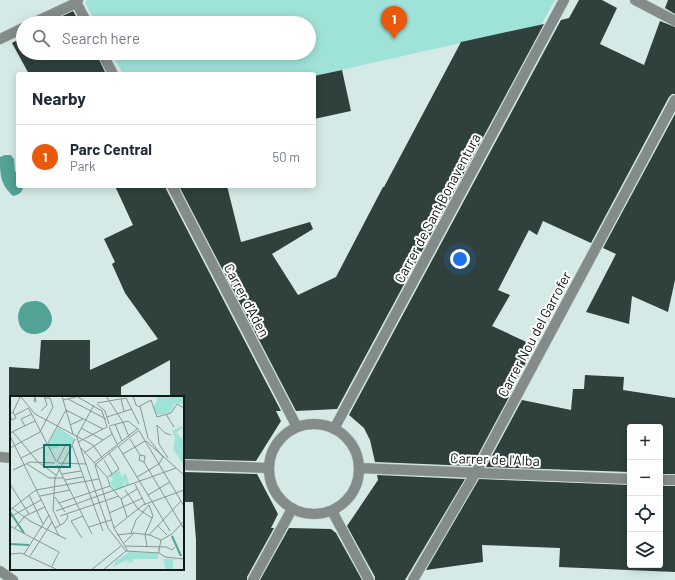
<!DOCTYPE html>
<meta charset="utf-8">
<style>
body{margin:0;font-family:Barlow,sans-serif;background:#f6f6f7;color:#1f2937}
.controls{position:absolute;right:12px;bottom:12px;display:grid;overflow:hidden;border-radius:4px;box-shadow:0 2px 10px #0003}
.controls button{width:36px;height:36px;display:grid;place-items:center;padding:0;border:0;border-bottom:1px solid #e0e1e3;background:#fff;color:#1f2937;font:20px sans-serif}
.you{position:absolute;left:460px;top:259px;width:14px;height:14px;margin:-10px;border:3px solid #fff;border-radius:50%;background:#1a73e8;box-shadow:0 0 0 6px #1a73e833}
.badge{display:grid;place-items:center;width:26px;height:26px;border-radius:50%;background:#ea580c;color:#fff;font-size:13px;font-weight:700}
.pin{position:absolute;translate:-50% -33px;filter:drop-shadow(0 1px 2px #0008)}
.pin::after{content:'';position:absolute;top:21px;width:14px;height:12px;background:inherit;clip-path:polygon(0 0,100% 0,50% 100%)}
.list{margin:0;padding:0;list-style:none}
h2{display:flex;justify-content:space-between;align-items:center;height:52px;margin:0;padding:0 16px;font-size:17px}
h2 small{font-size:13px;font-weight:400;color:#747a83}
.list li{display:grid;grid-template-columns:26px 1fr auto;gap:12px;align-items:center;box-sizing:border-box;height:64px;padding:0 16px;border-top:1px solid #e0e1e3}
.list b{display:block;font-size:15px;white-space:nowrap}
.list p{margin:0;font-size:13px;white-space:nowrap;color:#747a83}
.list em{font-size:13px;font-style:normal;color:#747a83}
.icon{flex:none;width:22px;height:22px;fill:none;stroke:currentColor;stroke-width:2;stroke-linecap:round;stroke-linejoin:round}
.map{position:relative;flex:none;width:675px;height:580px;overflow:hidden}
.search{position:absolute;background:#fff;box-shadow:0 2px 10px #0003;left:16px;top:16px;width:300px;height:44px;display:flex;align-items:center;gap:10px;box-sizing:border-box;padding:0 14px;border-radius:22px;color:#747a83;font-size:15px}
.panel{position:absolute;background:#fff;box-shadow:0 2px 10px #0003;left:16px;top:72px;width:300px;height:116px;border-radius:4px}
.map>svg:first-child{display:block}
</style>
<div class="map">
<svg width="675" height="580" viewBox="0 0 675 580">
<rect width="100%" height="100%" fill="#d5eae6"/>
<polygon fill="#9fe3d8" points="87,0 555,0 541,25 314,76 314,74 123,74 112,53 309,53 309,23 96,23 85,3"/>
<g fill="#52a296">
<path d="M5 155H11L14 159 15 171 18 175V186H23C23 192 19 195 13 196 0 184 0 174 0 157Z"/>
<path d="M34 301C41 301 45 303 49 310 62 331 29 343 20 326 17 319 17 308 25 303 27 302 31 301 34 301Z"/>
</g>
<g fill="#2f403d">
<polygon points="579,0 602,0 617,8 600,44 644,65 660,21 675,27 675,94 672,94 669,97 591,243 543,221 537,235 529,230 498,290 510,295 492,326 535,346 507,397 509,397 472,466 375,462 370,440 364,428 349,415 561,20 569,18"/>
<polygon points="668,0 675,0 675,14 665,8"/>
<polygon points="73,11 80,23 50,23 58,18"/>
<polygon points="544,24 337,409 296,411 179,186 227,186 241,242 310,222 313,229 272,254 298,295 336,277 383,187 384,187 461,42"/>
<polygon points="23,37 23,53 96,53 106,74 29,74 12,43"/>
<polygon points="342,70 351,111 314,119 314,76"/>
<polygon points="675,114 675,280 668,312 632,296 629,324 586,312 616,254 603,248"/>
<polygon points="115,186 166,186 166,189 281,411 276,411 281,421 256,461 183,459 183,397 170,397 170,360 121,387 121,397 9,397 9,367 39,369 41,340 90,340 90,370 158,339 125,293 112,264 115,262 104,239 133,225"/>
<polygon points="585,375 624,377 623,390 675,398 675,474 660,474 660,427 630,427 630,472 486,467 522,400 571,410 573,389 584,389"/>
<polygon points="183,472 257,474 278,514 271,528 274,528 247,577 247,580 196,580 196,540 193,502 183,502"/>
<polygon points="377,475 465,479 405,580 375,580 375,577 347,526 378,480"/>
<polygon points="479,479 630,485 630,565 660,565 660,486 675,486 675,572 559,567 560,548 482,545 483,562 426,570"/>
<polygon points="289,528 331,529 336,533 362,580 260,580"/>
</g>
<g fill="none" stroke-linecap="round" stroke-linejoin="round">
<g stroke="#b2c4c1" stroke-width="11">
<g id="minor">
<polyline points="75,0 87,23"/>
<polyline points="635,0 675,21"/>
<polyline points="33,23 76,3 78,0"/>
<polyline points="0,39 23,28"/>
<polyline points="102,53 113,74"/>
<polyline points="172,186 297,427"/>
<circle cx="314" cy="469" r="45"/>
<polyline points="334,429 564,0"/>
<polyline points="0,457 11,458"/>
<polyline points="183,465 268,468"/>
<polyline points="359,468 630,479"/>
<polyline points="660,480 675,480"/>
<polyline points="332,511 369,580"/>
<polyline points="0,571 13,580"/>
<polyline points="253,580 292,509"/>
<polyline points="413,580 476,472 675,100"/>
</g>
</g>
<use href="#minor" stroke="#848c8b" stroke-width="10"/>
</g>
<g text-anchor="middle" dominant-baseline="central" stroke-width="4" stroke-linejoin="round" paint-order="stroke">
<g font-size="14" fill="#101716" stroke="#fff">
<text transform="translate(437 208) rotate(-62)">Carrer de Sant Bonaventura</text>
<text transform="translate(247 300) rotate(62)">Carrer d'Aden</text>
<text transform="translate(534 334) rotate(-62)">Carrer Nou del Garrofer</text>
<text transform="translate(495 459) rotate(2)">Carrer de l'Alba</text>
</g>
</g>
<g transform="translate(10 396)">
<rect width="174" height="174" fill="#d5eae6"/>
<path d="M146 0H174V9L168 7 164 8 160 17 146 19 143 11 147 5ZM172 30 173 32 166 36 171 42 174 40V69L163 53 165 43 162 35ZM48 31 65 43 61 50 56 48 40 54 38 49ZM109 74 113 83V79L116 78 118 83 114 84 118 83 119 89 116 90 114 84V92L105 94 99 86 103 84 100 80ZM119 156 148 157V163H123V166L118 167 117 164 102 171 106 165ZM153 163H166L163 165V174H156Z" fill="#9fe3d8"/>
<path fill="none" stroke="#52a296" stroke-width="2" d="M0 116 14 137M162 140 171 160M0 148 19 149"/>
<path fill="none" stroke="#869693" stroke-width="1" d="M25 0 24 5 26 6 25 1M52 0 63 38M66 0 92 15 97 31M96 0 113 26 119 41M123 0 126 9 130 11M11 1 25 18 83 49 93 63M116 2 129 28M58 3 96 23M111 3 114 15M53 4 66 1M87 7 116 2M87 8 95 15 99 28M19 13 46 65M56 14 93 33M31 15 37 9 34 0M3 16 10 1M0 18 3 16 6 22 2 24 0 20M156 18 164 31M5 19 19 12M97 21 122 13M105 28 112 45M60 29 73 23M15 30 11 23 22 18M99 30 118 25 128 33 174 110M99 31 107 48M71 32 93 44M3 36 28 66 46 79M0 37 25 25M66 39 98 132 116 155M0 40 49 140M67 40 84 9M65 43 62 49 93 135M120 43 130 59M136 45 174 79M68 46 97 31M108 50 160 135M109 50 128 35M0 52 30 36 43 11 40 2H35M71 52 97 81 100 90 111 103 117 121M74 57 102 38M113 58 135 45M130 59 135 60 134 66 129 64ZM153 61 138 42 130 10 141 4 147 21 161 17 167 8 174 12M11 62 37 49 56 14M158 62 149 48 147 29 155 37 161 39M94 64 102 78M47 66 56 48 61 51M134 66 174 133M48 67 76 68M84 67 127 33M17 68 39 82H53M47 69 82 138M85 69 104 132 118 155M85 69 108 50M3 74 20 66 45 67M52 78 71 75M98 81 109 73 99 57M127 81 149 68 153 61M55 84 73 81M0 88 19 118M125 88 135 108M115 94 128 113 142 122M19 99 33 128M138 99 160 86M30 100 60 94M45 101 55 116M111 103 127 93M49 107 100 90M2 112 20 125 56 143M0 114 26 94 89 83M46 115 166 72M99 117 133 102M50 120 109 100M0 121 31 104M50 129 43 114 45 82 62 50M147 129 157 139M0 130 49 156 42 170M79 131 101 124M5 132 15 120 35 111M45 132 54 127 58 121 57 118M104 132 133 109 174 94M121 137 126 124 139 109M107 139 124 137 140 139 151 144M139 139 171 105M72 142 61 125 73 120M113 148 124 137M115 150 156 151 162 154 165 151M137 151 135 138 143 120 139 109M149 154 151 144 162 138 174 125M149 157 155 161 174 163M0 158 11 157 46 173M14 158 39 119M20 160 42 126M3 174H23M81 174 111 150M93 174 116 155 149 157V153"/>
<path fill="#0f766e" fill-opacity="0.15" stroke="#0f766e" stroke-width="2" d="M34 49H60V71H34Z"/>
<rect width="174" height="174" fill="none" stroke="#101716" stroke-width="2"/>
</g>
</svg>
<div class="controls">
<button>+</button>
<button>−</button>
<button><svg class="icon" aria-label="locate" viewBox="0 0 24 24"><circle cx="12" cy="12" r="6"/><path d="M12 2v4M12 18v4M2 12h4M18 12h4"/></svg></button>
<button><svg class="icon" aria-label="layers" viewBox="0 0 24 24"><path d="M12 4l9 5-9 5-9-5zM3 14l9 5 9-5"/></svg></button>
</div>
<div class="you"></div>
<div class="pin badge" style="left:394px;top:39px">1</div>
<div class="search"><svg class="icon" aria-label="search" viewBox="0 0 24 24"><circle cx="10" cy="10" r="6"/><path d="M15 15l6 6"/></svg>Search here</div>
<section class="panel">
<h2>Nearby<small></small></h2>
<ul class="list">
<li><span class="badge">1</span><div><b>Parc Central</b><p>Park</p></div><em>50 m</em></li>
</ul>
</section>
</div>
